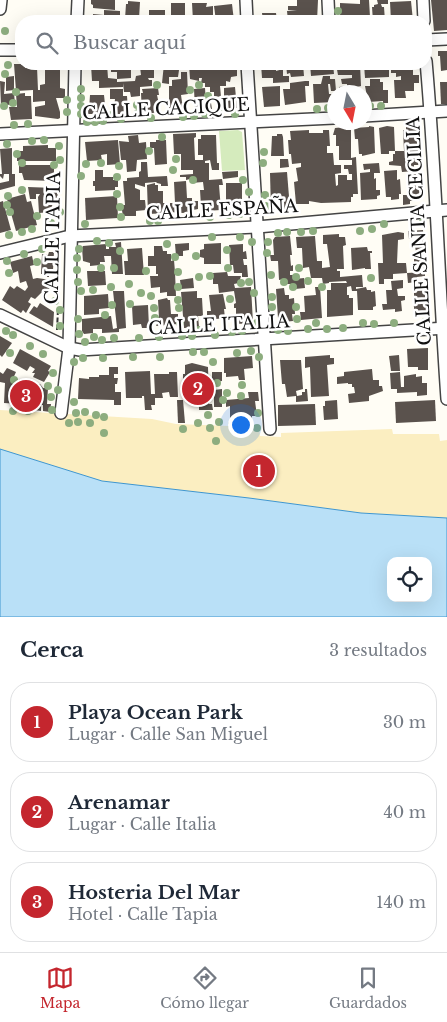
<!DOCTYPE html>
<html lang="es">
<meta charset="utf-8">
<style>
body{margin:0;font-family:"Libre Baskerville",serif;background:#f2f2f3;color:#1f2937}
.controls{position:absolute;right:15px;bottom:15px;display:grid;overflow:hidden;border-radius:10px;box-shadow:0 5px 20px #0002}
.controls button{width:45px;height:45px;display:grid;place-items:center;padding:0;border:0;border-bottom:1px solid #e0e1e3;background:#fff;color:#1f2937;font:25px sans-serif}
.compass{position:absolute;left:327px;top:85px;width:45px;height:45px;border-radius:50%;background:#fff;box-shadow:0 5px 20px #0002;rotate:170deg}
.you{position:absolute;left:240px;top:424px;width:18px;height:18px;margin:-12px;border:4px solid #fff;border-radius:50%;background:#1a73e8;box-shadow:0 0 0 8px #1a73e833}
.badge{display:grid;place-items:center;width:32px;height:32px;border-radius:50%;background:#c4262e;color:#fff;font-size:16px;font-weight:700}
.pin{position:absolute;translate:-50% -50%;border:2px solid #fff;box-shadow:0 1px 5px #0006}
.list{margin:0;padding:0;list-style:none}
h2{display:flex;justify-content:space-between;align-items:center;height:65px;margin:0;padding:0 20px;font-size:21px}
h2 small{font-size:16px;font-weight:400;color:#747a83}
.list li{display:grid;grid-template-columns:32px 1fr auto;gap:15px;align-items:center;box-sizing:border-box;height:80px;margin:0 10px 10px;padding:0 10px;border:1px solid #e0e1e3;border-radius:20px}
.list b{display:block;font-size:19px;white-space:nowrap}
.list p{margin:0;font-size:16px;white-space:nowrap;color:#747a83}
.list em{font-size:16px;font-style:normal;color:#747a83}
.icon{flex:none;width:28px;height:28px;fill:none;stroke:currentColor;stroke-width:2;stroke-linecap:round;stroke-linejoin:round}
.map{position:relative;flex:none;width:447px;height:617px;overflow:hidden}
.search{position:absolute;background:#fff;box-shadow:0 5px 20px #0002;left:15px;right:15px;top:15px;height:55px;display:flex;align-items:center;gap:12px;box-sizing:border-box;padding:0 18px;border-radius:20px;color:#747a83;font-size:19px}
.sheet{height:335px;background:#fff}
nav{display:flex;justify-content:space-around;align-items:center;box-sizing:border-box;height:70px;border-top:1px solid #e0e1e3;background:#fff;font-size:14px;color:#747a83}
nav a{display:grid;justify-items:center;gap:2px}
nav .on{color:#c4262e}
.map>svg:first-child{display:block}
</style>
<div class="map">
<svg width="447" height="617" viewBox="0 0 447 617">
<rect width="100%" height="100%" fill="#fffdf5"/>
<polygon fill="#d5ebbd" points="238,130 242,132 245,170 222,171 219,131"/>
<polygon fill="#fbeec1" points="0,410 152,419 176,424 259,427 260,436 281,437 281,433 392,429 393,434 439,434 440,441 447,440 447,518 361,513 249,498 101,481 0,449"/>
<path fill="#b9e0f7" stroke="#3f96cf" fill-rule="evenodd" d="M0 449 102 481 249 498 361 513 447 518V617H0ZM391 561H428V598H391Z"/>
<g fill="#5a524d">
<polygon points="91,0 115,0 115,10 93,8 93,5 91,4"/>
<polygon points="297,0 318,0 317,21 288,21 287,11 297,10 288,10 288,6 297,6"/>
<polygon points="360,0 369,0 370,17 362,17 362,20 340,20 340,3 360,4"/>
<polygon points="377,0 388,0 388,4 381,4 382,7 384,7 385,21 373,21 372,7 374,7 374,5 378,4"/>
<polygon points="431,0 447,0 447,30 434,31"/>
<polygon points="128,1 140,2 139,19 142,19 142,21 122,21 122,19 125,19 126,4 128,4"/>
<polygon points="411,1 413,21 391,21 390,2"/>
<rect x="171" y="3" width="14" height="18"/>
<polygon points="192,3 207,3 206,7 213,6 213,21 193,21"/>
<polygon points="232,4 234,21 216,21 214,6"/>
<polygon points="104,10 120,11 120,20 115,19 115,21 93,21 93,14 104,15"/>
<rect x="149" y="10" width="16" height="11"/>
<polygon points="262,13 276,13 277,21 263,21"/>
<polygon points="438,51 447,51 447,70 441,71 440,56 438,56"/>
<polygon points="14,64 25,64 25,68 37,67 38,90 40,90 40,85 45,84 45,64 60,64 60,88 65,89 65,98 56,98 60,112 60,118 58,119 35,116 35,107 45,105 45,101 33,102 33,90 16,91"/>
<polygon points="95,64 107,64 108,78 117,79 117,82 135,81 136,76 141,75 140,67 135,67 135,64 156,64 156,69 154,69 154,78 148,78 149,80 152,80 152,86 140,87 140,96 131,97 130,92 124,92 123,83 123,87 99,88 99,81 92,81 91,65 95,65"/>
<polygon points="111,64 134,64 134,69 131,69 131,78 117,79 117,72 111,72"/>
<polygon points="164,64 181,64 181,70 179,70 178,77 169,77 169,84 162,83"/>
<polygon points="189,64 237,64 237,76 231,77 230,82 226,81 226,86 220,86 221,97 214,96 214,92 210,92 210,87 205,87 205,83 201,83 202,78 199,78 199,81 190,79"/>
<polygon points="261,64 276,64 276,71 283,69 283,76 289,76 289,82 273,83 273,78 262,78"/>
<polygon points="286,64 303,64 304,76 291,77 290,73 287,74"/>
<polygon points="310,64 333,64 334,74 311,76"/>
<polygon points="336,64 360,64 361,86 357,87 358,92 339,92 339,87 347,86 347,84 342,84 341,79 352,78 352,75 338,75"/>
<polygon points="364,64 389,64 389,77 365,78"/>
<polygon points="391,64 413,64 413,75 419,75 419,83 414,83 414,91 405,91 406,98 395,98 394,80 401,80 401,76 396,77 396,73 391,73"/>
<polygon points="181,72 187,72 188,94 181,95 182,102 184,103 184,113 169,113 169,86 172,86 172,80 181,79"/>
<polygon points="14,76 14,90 6,91 6,77"/>
<polygon points="323,76 330,76 330,79 335,79 336,91 331,91 330,84 328,84 329,94 334,94 334,102 314,103 313,84 321,84"/>
<polygon points="370,79 380,79 380,82 383,82 383,90 388,90 388,103 383,103 383,101 368,102 365,86 370,86"/>
<polygon points="0,81 5,82 4,94 14,93 15,104 7,105 7,107 1,106"/>
<polygon points="305,81 309,81 309,86 305,86 306,102 285,105 283,89 290,89 290,83"/>
<polygon points="440,82 447,82 447,104 441,104"/>
<polygon points="280,86 280,106 264,107 262,87"/>
<polygon points="235,87 237,108 220,109 220,103 224,102 224,88"/>
<polygon points="158,88 159,95 157,95 160,109 158,109 158,112 142,115 141,93 143,93 142,89"/>
<polygon points="205,88 206,103 211,103 212,109 195,110 194,89"/>
<polygon points="110,89 123,89 123,96 127,96 128,111 123,112 123,114 116,114 116,109 114,109 115,99 110,99"/>
<polygon points="25,93 25,96 31,96 32,119 11,120 9,107 17,107 16,94"/>
<polygon points="90,95 104,95 106,114 88,114 86,112 86,110 89,110"/>
<polygon points="413,125 413,129 417,128 419,153 416,153 416,161 421,160 421,165 414,165 414,171 402,172 401,166 389,165 389,162 393,161 393,154 395,154 395,151 404,151 403,130 406,130 406,126"/>
<polygon points="369,126 374,127 375,153 362,156 362,154 359,154 358,139 355,139 354,128 369,127"/>
<polygon points="387,126 394,127 395,151 389,151 389,154 381,154 379,128"/>
<polygon points="346,127 346,130 351,130 351,158 356,157 358,194 353,194 353,197 351,197 351,202 321,203 309,201 309,204 296,204 294,182 298,181 296,168 301,167 301,163 292,164 291,154 289,154 288,140 291,140 290,131 309,130 309,133 323,133 323,130 329,130 330,146 327,146 327,153 333,153 334,165 341,165 341,173 335,174 336,186 338,185 338,175 347,175 347,180 352,180 352,174 349,174 348,169 344,169 344,165 352,165 352,160 339,160 339,146 336,146 336,135 333,135 335,128"/>
<polygon points="196,133 196,137 194,138 195,160 203,160 203,155 198,155 198,139 201,139 201,135 216,135 217,163 219,163 219,170 212,170 210,160 205,161 205,163 209,163 209,180 222,179 223,185 219,185 221,210 205,211 205,206 201,206 200,190 204,190 203,182 191,183 190,179 186,180 186,177 180,177 180,175 193,174 193,170 181,170 181,154 174,154 173,134"/>
<polygon points="277,134 282,134 283,137 284,156 271,156 272,136 277,136"/>
<polygon points="138,135 139,143 146,142 147,159 137,160 136,171 127,172 126,160 121,160 119,141 129,142 128,136"/>
<polygon points="118,140 120,164 107,165 107,154 101,155 102,160 87,161 85,142"/>
<polygon points="156,140 166,140 167,164 155,165 154,148 150,148 150,142 156,142"/>
<polygon points="48,145 48,148 56,148 56,161 17,161 17,151 23,151 23,146"/>
<polygon points="12,148 12,174 15,174 15,186 0,190 0,183 9,181 9,174 4,174 3,179 0,176 0,174 2,174 0,149"/>
<polygon points="280,159 288,159 289,167 280,168"/>
<polygon points="141,162 147,162 148,177 167,176 168,186 161,186 161,184 157,183 156,182 145,183 145,187 135,184 135,188 140,190 140,200 145,200 146,210 136,211 136,216 123,216 121,205 125,205 123,181 127,181 127,178 139,177 139,172 141,171"/>
<polygon points="379,163 380,173 374,173 374,179 376,178 376,190 380,190 380,195 377,196 377,199 361,200 360,173 370,172 370,169 364,170 363,164"/>
<polygon points="19,165 54,165 54,181 24,180 22,173 19,173"/>
<polygon points="95,170 103,170 103,177 113,177 113,180 118,180 118,187 115,187 115,190 95,191 95,186 93,186 93,181 95,181"/>
<polygon points="397,170 397,180 400,179 401,194 399,194 399,199 391,200 391,197 386,197 384,171"/>
<polygon points="238,171 238,177 223,179 222,172"/>
<polygon points="287,172 290,209 271,210 270,173"/>
<polygon points="418,174 420,200 410,201 410,204 403,205 403,195 408,195 406,175"/>
<polygon points="186,181 187,198 192,198 192,201 198,201 198,209 193,210 193,212 182,213 170,212 170,203 175,203 174,182"/>
<polygon points="155,183 155,185 158,185 158,191 163,191 163,203 168,203 169,213 148,214 147,185"/>
<rect x="226" y="183" width="16" height="24"/>
<polygon points="28,187 55,188 55,190 58,190 57,201 53,201 51,212 39,213 38,197 40,194 36,194 36,199 30,199"/>
<polygon points="25,194 27,202 31,201 37,225 16,231 7,199"/>
<polygon points="117,196 118,218 86,220 85,198"/>
<polygon points="3,201 11,230 0,233 0,202"/>
<polygon points="423,230 426,269 414,270 414,259 417,259 414,239 409,239 408,231"/>
<polygon points="398,232 404,233 404,239 398,240 397,263 406,263 407,273 393,274 393,279 384,279 384,284 379,284 378,263 383,263 382,235"/>
<polygon points="339,234 339,237 345,237 346,245 343,246 344,269 337,269 337,271 340,271 340,277 362,275 363,287 356,287 356,289 366,287 367,290 371,290 371,292 375,291 376,306 373,307 373,310 358,310 357,291 352,291 351,286 347,287 347,295 349,295 349,298 353,298 353,315 327,317 327,290 331,290 331,283 347,283 346,281 329,282 329,283 323,284 322,278 311,278 309,267 303,268 302,248 297,248 296,237 315,236 317,261 322,261 322,268 330,267 327,244 323,244 323,235"/>
<polygon points="290,236 292,255 290,255 291,266 293,265 293,271 290,271 290,275 294,275 295,279 304,278 305,288 295,289 295,284 286,284 285,279 279,280 278,261 271,261 270,255 274,255 273,240 275,237"/>
<polygon points="121,242 123,274 112,274 111,256 104,256 105,262 100,262 100,265 90,266 90,263 83,261 82,248 83,246 106,244 106,249 109,249 109,247 116,247 115,243"/>
<polygon points="189,243 189,250 183,251 183,256 176,256 175,244"/>
<polygon points="221,243 221,264 204,264 204,258 200,257 200,250 204,249 204,244"/>
<polygon points="243,244 243,252 246,251 247,259 243,259 244,265 247,265 248,277 242,277 242,273 234,273 233,265 230,265 229,245"/>
<polygon points="154,246 162,246 163,251 167,251 167,254 171,254 171,261 174,260 175,272 176,296 167,296 167,292 160,293 160,287 151,288 150,276 158,276 158,274 156,274 156,266 148,266 148,256 154,256"/>
<polygon points="367,247 368,251 372,251 372,253 370,253 371,269 365,269 365,268 352,270 351,248"/>
<polygon points="142,248 144,275 125,275 124,261 128,261 127,249"/>
<polygon points="49,252 54,252 53,270 56,270 56,275 49,274 49,277 45,277 45,274 41,274 42,254 48,255"/>
<polygon points="32,256 34,265 30,266 33,279 37,278 51,280 49,290 44,290 35,299 31,297 28,302 31,304 26,313 23,310 21,313 2,300 10,286 14,289 17,286 25,291 28,287 26,281 20,283 18,271 13,273 10,262"/>
<polygon points="87,271 105,271 106,285 88,286"/>
<polygon points="227,272 228,276 241,276 239,283 234,284 235,288 251,287 253,323 236,324 236,308 234,308 234,304 236,303 234,291 219,293 218,284 213,284 213,273"/>
<polygon points="425,272 425,276 417,277 417,282 408,283 407,273"/>
<polygon points="193,278 194,288 181,289 180,280"/>
<polygon points="403,280 403,288 397,289 398,296 405,296 405,300 401,301 402,311 395,312 395,309 383,310 382,304 387,304 386,290 392,290 391,281"/>
<polygon points="315,287 320,287 322,318 301,320 300,312 305,312 304,296 316,295"/>
<polygon points="414,287 426,288 427,317 415,317 413,298 414,298"/>
<polygon points="284,288 285,295 289,295 289,299 294,298 295,314 292,314 293,321 283,322 283,318 278,318 276,289"/>
<polygon points="113,291 124,291 126,328 119,329 119,332 102,333 102,329 93,329 93,333 84,334 82,331 82,319 111,316 113,329 117,328"/>
<polygon points="197,291 197,298 202,298 203,316 198,316 199,327 184,328 181,292"/>
<polygon points="108,294 109,308 99,309 99,314 84,315 84,296"/>
<polygon points="223,294 226,309 224,309 225,318 207,320 207,311 211,311 209,295"/>
<polygon points="167,298 168,300 170,300 171,314 178,314 178,324 156,326 159,319 158,300"/>
<polygon points="40,303 54,312 53,327 29,313 34,306 37,308"/>
<polygon points="148,305 149,328 142,328 141,324 133,325 132,306"/>
<polygon points="0,336 12,343 2,357 0,355"/>
<polygon points="428,348 428,370 418,370 418,367 408,367 407,349"/>
<polygon points="20,349 51,366 48,371 50,372 44,382 33,377 35,373 32,373 35,369 30,366 27,371 13,363"/>
<polygon points="330,355 330,358 334,358 334,364 327,365 329,396 311,397 310,367 305,368 305,357"/>
<polygon points="399,355 400,371 391,371 389,356"/>
<polygon points="252,356 253,368 244,369 245,380 239,380 238,376 226,377 226,373 224,373 224,358"/>
<polygon points="280,360 301,360 303,389 296,391 297,396 302,395 302,392 305,392 305,389 307,389 308,401 296,402 296,396 287,397 285,384 282,384"/>
<polygon points="192,363 208,367 209,404 212,404 213,410 199,410 199,401 193,400 187,396 187,382 183,382 183,374 185,374 185,365"/>
<polygon points="109,367 118,367 118,374 114,374 114,378 118,378 117,384 115,384 115,392 121,392 121,405 114,405 114,400 78,399 79,378 89,379 89,377 99,377 99,375 109,375"/>
<polygon points="7,368 16,372 11,383 19,383 19,379 26,380 26,383 40,384 43,388 48,388 47,404 51,404 50,412 43,411 43,405 41,405 41,411 35,410 35,405 4,403 5,383 0,382 0,372 3,374"/>
<polygon points="372,369 373,380 379,380 379,386 382,386 383,391 369,396 369,401 349,403 348,394 355,393 354,387 352,387 352,384 348,384 348,383 337,384 337,377 344,376 344,372"/>
<polygon points="150,371 151,394 155,394 154,374 169,374 169,372 177,372 178,397 170,397 169,392 162,393 163,398 155,398 155,405 151,405 152,410 145,410 144,396 142,396 142,398 126,398 125,372"/>
<polygon points="212,372 222,372 222,381 212,382"/>
<polygon points="400,372 401,387 404,387 404,376 416,374 416,377 422,376 422,383 427,383 427,395 417,396 417,392 397,393 397,389 391,389 390,373"/>
<polygon points="222,389 222,407 214,407 214,390"/>
<polygon points="248,392 258,392 259,401 255,401 257,416 252,416 252,418 230,418 230,406 226,407 226,400 249,398"/>
<polygon points="177,400 183,400 185,423 178,423"/>
<polygon points="337,400 338,419 324,420 323,406 325,406 325,401"/>
<polygon points="435,400 436,421 396,423 395,402"/>
<polygon points="315,404 316,425 278,426 278,405"/>
</g>
<g fill="none" stroke-linecap="round" stroke-linejoin="round">
<g stroke="#444" stroke-width="14">
<g id="minor">
<polyline points="246,0 247,21"/>
<polyline points="328,0 329,21"/>
<polyline points="423,0 424,21"/>
<polyline points="0,9 1,0"/>
<polyline points="77,21 78,0"/>
<polyline points="426,40 447,39"/>
<polyline points="0,50 21,50"/>
<path d="M426 61C436 174 439 287 447 399"/>
<polyline points="247,64 270,429"/>
<polyline points="364,116 447,111"/>
<polyline points="0,134 334,118"/>
<polyline points="0,253 70,236 257,227 447,210"/>
<polyline points="0,315 69,348 80,350 447,328"/>
<polyline points="61,413 69,348 75,64"/>
</g>
</g>
<polyline stroke="#333" stroke-width="2" stroke-dasharray="5 2.5" stroke-linecap="butt" points="57,330 58,309"/>
<use href="#minor" stroke="#fff" stroke-width="11"/>
</g>
<g fill="#8dad7f">
<circle cx="338" cy="11" r="4"/>
<circle cx="5" cy="31" r="4"/>
<circle cx="8" cy="65" r="4"/>
<circle cx="5" cy="74" r="4"/>
<circle cx="157" cy="85" r="4"/>
<circle cx="199" cy="85" r="4"/>
<circle cx="81" cy="89" r="4"/>
<circle cx="190" cy="90" r="4"/>
<circle cx="16" cy="92" r="4"/>
<circle cx="208" cy="96" r="4"/>
<circle cx="81" cy="98" r="4"/>
<circle cx="67" cy="100" r="4"/>
<circle cx="13" cy="103" r="4"/>
<circle cx="137" cy="105" r="4"/>
<circle cx="4" cy="106" r="4"/>
<circle cx="81" cy="106" r="4"/>
<circle cx="370" cy="106" r="4"/>
<circle cx="381" cy="106" r="4"/>
<circle cx="222" cy="107" r="4"/>
<circle cx="328" cy="108" r="4"/>
<circle cx="317" cy="109" r="4"/>
<circle cx="67" cy="112" r="4"/>
<circle cx="138" cy="113" r="4"/>
<circle cx="81" cy="114" r="4"/>
<circle cx="205" cy="114" r="4"/>
<circle cx="235" cy="114" r="4"/>
<circle cx="112" cy="115" r="4"/>
<circle cx="194" cy="116" r="4"/>
<circle cx="183" cy="117" r="4"/>
<circle cx="151" cy="118" r="4"/>
<circle cx="121" cy="119" r="4"/>
<circle cx="103" cy="121" r="4"/>
<circle cx="87" cy="122" r="4"/>
<circle cx="95" cy="122" r="4"/>
<circle cx="28" cy="124" r="4"/>
<circle cx="14" cy="125" r="4"/>
<circle cx="162" cy="137" r="4"/>
<circle cx="44" cy="140" r="4"/>
<circle cx="32" cy="141" r="4"/>
<circle cx="7" cy="144" r="4"/>
<circle cx="59" cy="146" r="4"/>
<circle cx="149" cy="151" r="4"/>
<circle cx="264" cy="152" r="4"/>
<circle cx="17" cy="154" r="4"/>
<circle cx="176" cy="159" r="4"/>
<circle cx="60" cy="160" r="4"/>
<circle cx="22" cy="163" r="4"/>
<circle cx="101" cy="163" r="4"/>
<circle cx="263" cy="163" r="4"/>
<circle cx="86" cy="164" r="4"/>
<circle cx="54" cy="165" r="4"/>
<circle cx="119" cy="166" r="4"/>
<circle cx="173" cy="170" r="4"/>
<circle cx="81" cy="176" r="4"/>
<circle cx="117" cy="177" r="4"/>
<circle cx="193" cy="180" r="4"/>
<circle cx="243" cy="180" r="4"/>
<circle cx="22" cy="190" r="4"/>
<circle cx="249" cy="192" r="4"/>
<circle cx="117" cy="194" r="4"/>
<circle cx="265" cy="195" r="4"/>
<circle cx="8" cy="196" r="4"/>
<circle cx="7" cy="205" r="4"/>
<circle cx="267" cy="206" r="4"/>
<circle cx="120" cy="207" r="4"/>
<circle cx="10" cy="212" r="4"/>
<circle cx="60" cy="212" r="4"/>
<circle cx="240" cy="214" r="4"/>
<circle cx="229" cy="215" r="4"/>
<circle cx="37" cy="216" r="4"/>
<circle cx="121" cy="217" r="4"/>
<circle cx="210" cy="217" r="4"/>
<circle cx="150" cy="221" r="4"/>
<circle cx="158" cy="221" r="4"/>
<circle cx="423" cy="222" r="4"/>
<circle cx="51" cy="223" r="4"/>
<circle cx="85" cy="224" r="4"/>
<circle cx="384" cy="224" r="4"/>
<circle cx="32" cy="229" r="4"/>
<circle cx="372" cy="229" r="4"/>
<circle cx="313" cy="231" r="4"/>
<circle cx="360" cy="231" r="4"/>
<circle cx="22" cy="232" r="4"/>
<circle cx="287" cy="232" r="4"/>
<circle cx="301" cy="232" r="4"/>
<circle cx="278" cy="233" r="4"/>
<circle cx="9" cy="235" r="4"/>
<circle cx="212" cy="237" r="4"/>
<circle cx="240" cy="237" r="4"/>
<circle cx="97" cy="241" r="4"/>
<circle cx="252" cy="242" r="4"/>
<circle cx="268" cy="242" r="4"/>
<circle cx="109" cy="243" r="4"/>
<circle cx="167" cy="244" r="4"/>
<circle cx="42" cy="249" r="4"/>
<circle cx="79" cy="249" r="4"/>
<circle cx="227" cy="250" r="4"/>
<circle cx="120" cy="251" r="4"/>
<circle cx="267" cy="253" r="4"/>
<circle cx="24" cy="254" r="4"/>
<circle cx="196" cy="256" r="4"/>
<circle cx="175" cy="257" r="4"/>
<circle cx="77" cy="258" r="4"/>
<circle cx="7" cy="261" r="4"/>
<circle cx="37" cy="262" r="4"/>
<circle cx="101" cy="268" r="4"/>
<circle cx="114" cy="268" r="4"/>
<circle cx="228" cy="268" r="4"/>
<circle cx="299" cy="268" r="4"/>
<circle cx="77" cy="270" r="4"/>
<circle cx="146" cy="271" r="4"/>
<circle cx="178" cy="272" r="4"/>
<circle cx="9" cy="273" r="4"/>
<circle cx="271" cy="275" r="4"/>
<circle cx="210" cy="276" r="4"/>
<circle cx="199" cy="277" r="4"/>
<circle cx="296" cy="277" r="4"/>
<circle cx="371" cy="278" r="4"/>
<circle cx="308" cy="281" r="4"/>
<circle cx="78" cy="282" r="4"/>
<circle cx="249" cy="282" r="4"/>
<circle cx="284" cy="282" r="4"/>
<circle cx="241" cy="283" r="4"/>
<circle cx="129" cy="284" r="4"/>
<circle cx="111" cy="287" r="4"/>
<circle cx="178" cy="287" r="4"/>
<circle cx="293" cy="287" r="4"/>
<circle cx="322" cy="287" r="4"/>
<circle cx="93" cy="290" r="4"/>
<circle cx="81" cy="291" r="4"/>
<circle cx="141" cy="293" r="4"/>
<circle cx="254" cy="293" r="4"/>
<circle cx="151" cy="296" r="4"/>
<circle cx="272" cy="297" r="4"/>
<circle cx="230" cy="299" r="4"/>
<circle cx="178" cy="300" r="4"/>
<circle cx="55" cy="301" r="4"/>
<circle cx="130" cy="304" r="4"/>
<circle cx="112" cy="305" r="4"/>
<circle cx="272" cy="307" r="4"/>
<circle cx="296" cy="307" r="4"/>
<circle cx="154" cy="308" r="4"/>
<circle cx="179" cy="308" r="4"/>
<circle cx="60" cy="310" r="4"/>
<circle cx="105" cy="315" r="4"/>
<circle cx="155" cy="318" r="4"/>
<circle cx="78" cy="319" r="4"/>
<circle cx="297" cy="319" r="4"/>
<circle cx="425" cy="322" r="4"/>
<circle cx="180" cy="323" r="4"/>
<circle cx="257" cy="323" r="4"/>
<circle cx="316" cy="323" r="4"/>
<circle cx="363" cy="323" r="4"/>
<circle cx="394" cy="323" r="4"/>
<circle cx="374" cy="324" r="4"/>
<circle cx="60" cy="326" r="4"/>
<circle cx="343" cy="328" r="4"/>
<circle cx="308" cy="329" r="4"/>
<circle cx="327" cy="329" r="4"/>
<circle cx="199" cy="330" r="4"/>
<circle cx="278" cy="330" r="4"/>
<circle cx="6" cy="331" r="4"/>
<circle cx="242" cy="331" r="4"/>
<circle cx="288" cy="331" r="4"/>
<circle cx="232" cy="332" r="4"/>
<circle cx="79" cy="334" r="4"/>
<circle cx="13" cy="335" r="4"/>
<circle cx="215" cy="335" r="4"/>
<circle cx="182" cy="336" r="4"/>
<circle cx="192" cy="336" r="4"/>
<circle cx="94" cy="337" r="4"/>
<circle cx="159" cy="337" r="4"/>
<circle cx="114" cy="338" r="4"/>
<circle cx="139" cy="338" r="4"/>
<circle cx="102" cy="340" r="4"/>
<circle cx="85" cy="342" r="4"/>
<circle cx="30" cy="346" r="4"/>
<circle cx="251" cy="351" r="4"/>
<circle cx="193" cy="352" r="4"/>
<circle cx="204" cy="352" r="4"/>
<circle cx="10" cy="353" r="4"/>
<circle cx="237" cy="353" r="4"/>
<circle cx="43" cy="354" r="4"/>
<circle cx="133" cy="357" r="4"/>
<circle cx="160" cy="357" r="4"/>
<circle cx="259" cy="357" r="4"/>
<circle cx="83" cy="358" r="4"/>
<circle cx="103" cy="358" r="4"/>
<circle cx="74" cy="362" r="4"/>
<circle cx="213" cy="362" r="4"/>
<circle cx="53" cy="373" r="4"/>
<circle cx="14" cy="380" r="4"/>
<circle cx="217" cy="383" r="4"/>
<circle cx="242" cy="385" r="4"/>
<circle cx="48" cy="386" r="4"/>
<circle cx="58" cy="390" r="4"/>
<circle cx="227" cy="393" r="4"/>
<circle cx="241" cy="396" r="4"/>
<circle cx="51" cy="397" r="4"/>
<circle cx="223" cy="400" r="4"/>
<circle cx="74" cy="402" r="4"/>
<circle cx="52" cy="410" r="4"/>
<circle cx="13" cy="411" r="4"/>
<circle cx="28" cy="411" r="4"/>
<circle cx="85" cy="412" r="4"/>
<circle cx="76" cy="413" r="4"/>
<circle cx="258" cy="413" r="4"/>
<circle cx="96" cy="415" r="4"/>
<circle cx="208" cy="415" r="4"/>
<circle cx="104" cy="417" r="4"/>
<circle cx="78" cy="422" r="4"/>
<circle cx="219" cy="422" r="4"/>
<circle cx="69" cy="423" r="4"/>
<circle cx="90" cy="423" r="4"/>
<circle cx="198" cy="423" r="4"/>
<circle cx="240" cy="423" r="4"/>
<circle cx="248" cy="424" r="4"/>
<circle cx="232" cy="425" r="4"/>
<circle cx="210" cy="428" r="4"/>
<circle cx="257" cy="428" r="4"/>
<circle cx="183" cy="429" r="4"/>
<circle cx="104" cy="433" r="4"/>
<circle cx="216" cy="441" r="4"/>
</g>
<g text-anchor="middle" dominant-baseline="central" stroke-width="5" stroke-linejoin="round" paint-order="stroke">
<g font-size="18" fill="#111" stroke="#fff">
<text transform="translate(166 109) rotate(-3)">CALLE CACIQUE</text>
<text transform="translate(222 210) rotate(-3)">CALLE ESPAÑA</text>
<text transform="translate(419 231) rotate(-93)">CALLE SANTA CECILIA</text>
<text transform="translate(53 238) rotate(-89)">CALLE TAPIA</text>
<text transform="translate(219 325) rotate(-3)">CALLE ITALIA</text>
</g>
</g>
</svg>
<div class="controls">
<button><svg class="icon" aria-label="locate" viewBox="0 0 24 24"><circle cx="12" cy="12" r="6"/><path d="M12 2v4M12 18v4M2 12h4M18 12h4"/></svg></button>
</div>
<svg class="compass" viewBox="-18 -18 36 36"><path d="M0-13l5 13h-10z" fill="#e53935"/><path d="M0 13l5-13h-10z" fill="#747a83"/></svg>
<div class="you"></div>
<div class="pin badge" style="left:259px;top:471px">1</div>
<div class="pin badge" style="left:198px;top:389px">2</div>
<div class="pin badge" style="left:26px;top:396px">3</div>
<div class="search"><svg class="icon" aria-label="search" viewBox="0 0 24 24"><circle cx="10" cy="10" r="6"/><path d="M15 15l6 6"/></svg>Buscar aquí</div>
</div>
<section class="sheet">
<h2>Cerca<small>3 resultados</small></h2>
<ul class="list">
<li><span class="badge">1</span><div><b>Playa Ocean Park</b><p>Lugar · Calle San Miguel</p></div><em>30 m</em></li>
<li><span class="badge">2</span><div><b>Arenamar</b><p>Lugar · Calle Italia</p></div><em>40 m</em></li>
<li><span class="badge">3</span><div><b>Hosteria Del Mar</b><p>Hotel · Calle Tapia</p></div><em>140 m</em></li>
</ul>
</section>
<nav>
<a class="on"><svg class="icon" aria-label="map" viewBox="0 0 24 24"><path d="M3 6l6-2 6 2 6-2v14l-6 2-6-2-6 2zM9 4v14M15 6v14"/></svg>Mapa</a>
<a><svg class="icon" aria-label="directions" viewBox="0 0 24 24"><path d="M12 3l9 9-9 9-9-9zM9 14v-3h6M13 9l2 2-2 2"/></svg>Cómo llegar</a>
<a><svg class="icon" aria-label="saved" viewBox="0 0 24 24"><path d="M7 4h10v16l-5-4-5 4z"/></svg>Guardados</a>
</nav>
